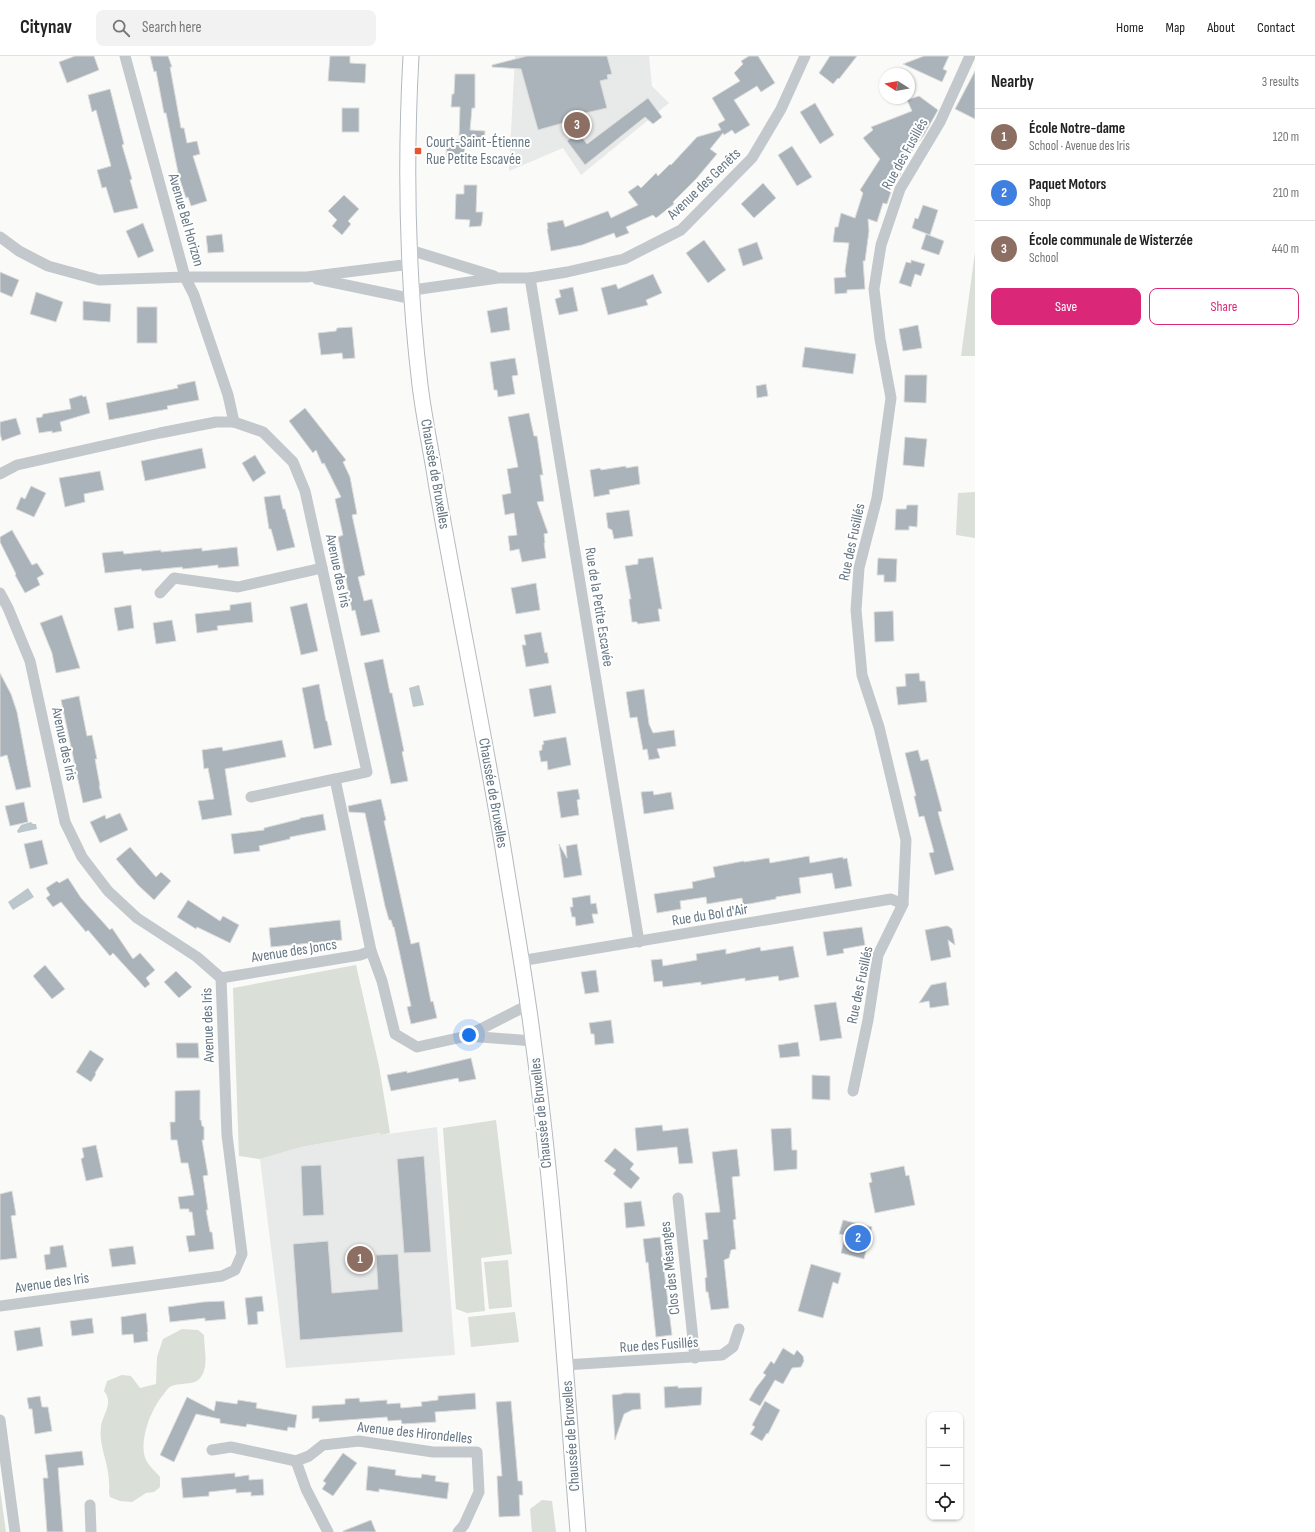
<!DOCTYPE html>
<meta charset="utf-8">
<style>
body{margin:0;font-family:"Sofia Sans Condensed",sans-serif;background:#f2f2f2;color:#222}
.controls{position:absolute;right:12px;bottom:12px;display:grid;overflow:hidden;border-radius:8px;box-shadow:0 1px 3px #0004}
.controls button{width:36px;height:36px;display:grid;place-items:center;padding:0;border:0;border-bottom:1px solid #e0e0e0;background:#fff;color:#222;font:20px sans-serif}
.compass{position:absolute;left:879px;top:12px;width:36px;height:36px;border-radius:50%;background:#fff;box-shadow:0 1px 3px #0004;rotate:281deg}
.you{position:absolute;left:469px;top:979px;width:14px;height:14px;margin:-10px;border:3px solid #fff;border-radius:50%;background:#1a73e8;box-shadow:0 0 0 6px #1a73e833}
.badge{display:grid;place-items:center;width:26px;height:26px;border-radius:50%;background:#db2777;color:#fff;font-size:13px;font-weight:700}
.pin{position:absolute;translate:-50% -50%;border:2px solid #fff;box-shadow:0 1px 4px #0006}
.list{margin:0;padding:0;list-style:none}
h2{display:flex;justify-content:space-between;align-items:center;height:52px;margin:0;padding:0 16px;font-size:17px}
h2 small{font-size:13px;font-weight:400;color:#767676}
.list li{display:grid;grid-template-columns:26px 1fr auto;gap:12px;align-items:center;box-sizing:border-box;height:56px;padding:0 16px;border-top:1px solid #e0e0e0}
.list b{display:block;font-size:15px;white-space:nowrap}
.list p{margin:0;font-size:13px;white-space:nowrap;color:#767676}
.list em{font-size:13px;font-style:normal;color:#767676}
.actions{display:flex;gap:8px;padding:12px 16px}
.actions a{flex:1;padding:9px 0;border:1px solid #db2777;border-radius:8px;text-align:center;font-size:14px;color:#db2777}
.actions .main{background:#db2777;color:#fff}
.icon{flex:none;width:22px;height:22px;fill:none;stroke:currentColor;stroke-width:2;stroke-linecap:round;stroke-linejoin:round}
.map{position:relative;flex:none;width:975px;height:1476px;overflow:hidden}
header{display:flex;align-items:center;gap:24px;box-sizing:border-box;height:56px;padding:0 20px;background:#fff;border-bottom:1px solid #e0e0e0}
header strong{font-size:19px}
nav{display:flex;gap:22px;margin-inline-start:auto;font-size:14px}
.search{width:280px;height:36px;background:#f2f2f2;display:flex;align-items:center;gap:10px;box-sizing:border-box;padding:0 14px;border-radius:8px;color:#767676;font-size:15px}
main{display:flex}
aside{flex:1;background:#fff}
.map>svg:first-child{display:block}
</style>
<header>
<strong>Citynav</strong>
<div class="search"><svg class="icon" aria-label="search" viewBox="0 0 24 24"><circle cx="10" cy="10" r="6"/><path d="M15 15l6 6"/></svg>Search here</div>
<nav><a>Home</a><a>Map</a><a>About</a><a>Contact</a></nav>
</header>
<main>
<div class="map">
<svg width="975" height="1476" viewBox="0 0 975 1476">
<rect width="100%" height="100%" fill="#fafaf8"/>
<g fill="#e8e9e9">
<polygon points="515,0 649,0 652,30 669,47 581,119 563,92 509,115"/>
<polygon points="437,1071 455,1299 286,1312 260,1103 301,1091 381,1077 381,1079"/>
</g>
<g fill="#dadfd7">
<polygon points="975,196 975,300 961,300"/>
<polygon points="975,436 975,482 956,479 958,437"/>
<polygon points="356,909 379,1010 390,1077 381,1079 380,1077 301,1091 260,1103 239,1100 233,932"/>
<polygon points="496,1064 512,1198 481,1202 485,1255 467,1257 456,1253 443,1072"/>
<polygon points="508,1204 512,1251 489,1253 484,1206"/>
<polygon points="515,1256 519,1286 471,1291 468,1261"/>
<path d="M182 1273 198 1274 204 1279C204 1293 209 1310 201 1321 195 1330 182 1326 172 1330 168 1331 166 1335 164 1338 151 1352 138 1386 146 1404 149 1410 156 1416 160 1421V1431L154 1436 146 1437 132 1446 120 1445 110 1441C108 1435 110 1432 109 1426 109 1407 98 1389 101 1370 103 1358 114 1347 104 1335L107 1325 122 1319 131 1320 140 1332 156 1328 157 1301 163 1283Z"/>
<polygon points="0,1433 6,1476 0,1476"/>
<polygon points="542,1444 552,1445 556,1476 532,1476 530,1453"/>
</g>
<g fill="#bbc7cb">
<polygon points="419,629 424,649 413,651 409,632"/>
<polygon points="31,766 33,768 36,768 37,773 18,777 17,775 21,769"/>
<polygon points="28,832 34,841 13,854 8,846"/>
</g>
<g fill="#aab3b9" stroke="#dcdcda">
<polygon points="75,0 94,0 99,14 67,27 59,6"/>
<polygon points="150,0 168,0 172,11 170,11 181,72 184,72 187,87 197,85 200,98 193,100 207,145 191,150 188,141 186,142 179,121 166,57 164,57 156,15 154,16"/>
<polygon points="330,0 350,0 350,7 366,8 365,27 328,25"/>
<polygon points="527,0 607,0 612,18 607,19 608,23 600,25 607,52 573,60 574,64 538,74 521,13 492,11 492,9"/>
<polygon points="749,0 758,0 775,27 761,36 757,30 734,44 750,69 735,78 732,74 724,79 723,77 710,93 717,98 696,123 673,146 674,148 656,162 653,159 626,171 629,177 616,182 614,177 582,189 551,195 547,173 548,173 547,167 563,164 565,171 608,155 611,162 638,149 628,136 638,129 641,132 656,117 658,120 670,108 671,109 697,81 721,74 718,68 725,64 712,42 740,25 734,17 743,8 741,5"/>
<polygon points="830,0 857,0 839,23 838,22 833,28 819,17"/>
<polygon points="924,0 949,0 943,13 947,15 942,26 903,8"/>
<polygon points="975,15 975,63 955,53"/>
<polygon points="455,18 475,18 475,52 472,52 470,74 485,75 484,89 465,88 464,102 446,101 447,83 459,84 460,51 451,51 452,38 454,38"/>
<polygon points="110,33 124,88 122,89 132,123 130,124 138,152 114,157 106,131 102,132 97,114 111,110 96,54 92,56 88,39"/>
<polygon points="919,40 938,54 924,79 897,116 901,118 890,135 891,136 887,148 883,147 877,166 868,163 869,175 865,205 863,205 865,233 847,234 847,237 835,238 834,222 846,221 845,215 849,187 833,186 835,171 838,171 841,157 855,162 863,137 860,134 880,103 863,82 873,74 871,71 912,55 907,44"/>
<polygon points="648,42 662,61 653,68 645,61 585,109 567,85 578,76 587,88"/>
<polygon points="815,47 834,79 820,88 800,56"/>
<rect x="342" y="52" width="17" height="24"/>
<polygon points="792,90 812,121 797,130 778,99"/>
<polygon points="763,127 776,142 754,162 741,148"/>
<polygon points="464,129 477,129 476,156 483,156 482,166 481,170 469,171 470,164 455,163 456,138 464,138"/>
<polygon points="344,139 359,153 348,165 351,168 342,179 332,170 337,164 328,155"/>
<polygon points="923,149 938,154 930,179 912,172 915,162 918,163"/>
<polygon points="143,167 154,195 138,202 126,175"/>
<polygon points="222,178 224,196 208,197 206,180"/>
<polygon points="926,178 944,185 939,199 921,193"/>
<polygon points="704,184 726,214 708,227 686,197"/>
<polygon points="757,186 763,203 743,210 738,193"/>
<polygon points="911,204 925,208 921,220 915,218 911,231 899,227 906,206 911,207"/>
<polygon points="0,216 19,224 12,241 0,236"/>
<polygon points="653,218 662,237 646,244 648,249 608,259 601,232 616,228 618,233"/>
<polygon points="573,231 578,255 559,259 555,243 561,241 559,234"/>
<polygon points="36,236 63,246 56,266 30,258"/>
<polygon points="83,245 111,248 110,266 83,264"/>
<rect x="137" y="251" width="20" height="36"/>
<polygon points="507,251 510,274 491,277 487,255"/>
<polygon points="918,269 922,292 903,295 899,273"/>
<polygon points="352,271 355,302 343,303 342,297 321,299 318,277 336,275 337,272"/>
<polygon points="805,291 856,298 853,318 802,311"/>
<polygon points="515,302 518,319 512,320 515,338 498,341 497,334 494,334 490,306"/>
<polygon points="905,319 927,319 926,347 904,346"/>
<polygon points="195,325 199,344 167,350 168,353 109,364 106,347 178,332 177,329"/>
<polygon points="766,328 768,340 757,342 756,330"/>
<polygon points="82,339 83,341 86,340 90,357 60,366 62,375 52,377 52,375 39,377 36,362 42,361 43,358 71,353 69,343"/>
<polygon points="305,352 346,404 343,406 350,421 357,458 352,459 365,519 358,521 364,545 372,543 380,576 361,580 355,554 352,555 338,481 343,479 335,443 341,441 324,407 322,408 316,394 313,397 289,365"/>
<polygon points="529,357 534,380 537,380 543,419 540,419 544,445 537,446 548,477 544,478 545,487 544,487 546,502 522,506 519,493 510,495 508,480 517,479 514,457 505,459 502,439 511,437 507,413 518,411 508,361"/>
<polygon points="16,362 21,378 2,385 0,377 0,366"/>
<polygon points="905,381 927,383 924,411 903,409"/>
<polygon points="202,392 206,412 145,425 141,405"/>
<polygon points="255,399 266,417 253,426 242,407"/>
<polygon points="626,410 626,412 638,410 640,428 609,434 610,438 594,441 590,414 600,412 601,414"/>
<polygon points="100,415 104,434 84,438 85,446 65,451 59,422"/>
<polygon points="31,430 46,437 34,461 16,453 21,441 25,443"/>
<polygon points="280,439 283,453 285,453 295,491 277,495 271,473 269,473 264,441"/>
<polygon points="907,449 918,449 917,471 909,470 909,474 895,474 896,453 906,453"/>
<polygon points="629,454 633,480 614,483 612,474 608,472 606,457"/>
<polygon points="12,474 32,509 37,507 44,518 37,522 40,529 25,537 15,519 16,518 0,486 0,481"/>
<polygon points="237,491 239,510 218,512 218,509 183,513 182,511 142,515 141,513 105,517 102,497 123,495 124,498 161,494 161,496 202,492 202,495"/>
<polygon points="653,501 662,553 658,553 660,565 638,568 637,566 632,566 629,543 631,543 625,510 638,508 638,503"/>
<polygon points="878,502 897,503 896,526 884,526 884,519 877,519"/>
<polygon points="536,527 540,554 516,558 511,532"/>
<polygon points="251,546 253,566 217,570 218,574 197,577 195,558 230,554 230,549"/>
<polygon points="307,547 318,595 301,599 290,551"/>
<polygon points="131,549 134,572 118,575 114,552"/>
<polygon points="893,555 894,585 875,586 874,556"/>
<polygon points="62,559 80,612 56,617 52,597 40,567"/>
<polygon points="172,564 176,585 156,588 153,567"/>
<polygon points="541,576 545,597 547,596 549,607 526,611 522,589 526,589 524,579"/>
<polygon points="383,603 390,637 392,637 404,695 402,696 408,725 391,728 364,607"/>
<polygon points="0,617 11,638 17,656 31,731 16,734 7,699 0,701"/>
<polygon points="919,617 920,625 925,625 927,646 898,649 896,631 906,630 905,618"/>
<polygon points="319,628 326,665 327,665 332,689 314,693 302,632"/>
<polygon points="551,629 556,657 534,661 529,633"/>
<polygon points="644,633 649,668 653,677 674,674 676,690 657,693 660,702 649,704 647,693 643,694 637,661 630,662 626,636"/>
<polygon points="79,640 87,680 92,679 97,703 95,703 100,730 99,730 102,742 83,747 61,644"/>
<polygon points="566,681 571,709 548,714 547,705 541,706 539,695 542,694 542,689 544,688 543,685"/>
<polygon points="282,684 286,701 225,713 232,759 202,764 198,745 214,743 208,712 204,713 202,694 222,691 223,695"/>
<polygon points="918,694 921,705 928,703 942,755 938,756 954,814 935,819 929,797 934,796 924,760 919,761 914,740 916,740 905,697"/>
<polygon points="578,733 580,743 577,744 579,759 561,762 557,736"/>
<polygon points="653,735 654,739 671,736 674,753 644,758 641,736"/>
<polygon points="381,743 386,764 384,765 411,888 419,886 431,946 433,945 437,962 411,968 407,951 411,950 394,871 393,871 391,864 389,864 385,850 365,757 349,756 348,750"/>
<polygon points="24,746 28,766 10,770 5,750"/>
<polygon points="120,757 128,774 100,787 90,766 105,759 106,763"/>
<polygon points="323,758 326,774 290,781 290,783 259,790 260,795 234,798 231,778 264,774 264,772 300,763 300,762"/>
<polygon points="42,784 48,808 30,813 24,788"/>
<polygon points="559,788 567,802 566,790 577,788 582,819 564,822"/>
<polygon points="130,791 156,821 161,816 171,825 154,844 138,829 116,803"/>
<polygon points="809,800 810,807 843,801 843,803 847,802 852,830 835,833 832,817 799,822 801,837 776,841 776,843 743,849 742,842 707,848 706,841 680,845 681,853 657,857 654,838 693,832 692,826 715,821 713,811 744,805 744,806 769,802 770,807"/>
<polygon points="68,822 81,842 110,874 112,872 133,903 140,897 155,914 146,922 150,928 145,932 113,897 110,900 88,874 86,876 61,846 53,851 46,842 50,839 46,832 57,825 59,827"/>
<polygon points="590,839 591,848 596,847 598,858 592,858 594,867 576,870 575,861 572,861 570,851 573,851 572,842"/>
<polygon points="188,844 220,865 223,860 239,869 230,887 197,871 196,873 177,861"/>
<polygon points="340,864 342,884 271,891 269,872"/>
<polygon points="945,870 948,870 952,873 955,889 948,884 951,901 931,905 925,874"/>
<polygon points="862,871 865,889 843,893 844,897 827,900 823,876"/>
<polygon points="793,890 799,921 779,925 778,920 745,925 745,922 701,929 701,926 663,931 662,925 654,926 651,904 662,903 663,910 697,904 696,898 726,893 726,898 760,891 761,895"/>
<polygon points="45,909 65,933 52,943 33,920"/>
<polygon points="596,914 599,936 585,938 581,916"/>
<polygon points="176,915 192,931 179,942 164,926"/>
<polygon points="946,926 949,949 930,952 929,945 919,947 931,929"/>
<polygon points="836,946 842,982 820,985 814,949"/>
<polygon points="611,964 614,987 595,989 594,978 591,978 589,967"/>
<polygon points="798,986 800,1000 780,1002 778,989"/>
<polygon points="176,987 198,987 199,1002 177,1002"/>
<polygon points="90,994 104,1003 95,1017 96,1018 91,1026 76,1016"/>
<polygon points="471,1002 476,1023 459,1026 458,1022 391,1035 387,1019 407,1015 407,1017"/>
<polygon points="812,1019 830,1020 830,1044 812,1043"/>
<polygon points="200,1034 200,1064 201,1064 202,1070 204,1071 204,1084 202,1084 208,1119 203,1120 208,1154 206,1154 210,1176 212,1176 214,1193 189,1196 186,1180 195,1179 192,1156 189,1156 189,1153 180,1153 178,1141 194,1139 188,1107 181,1107 177,1084 171,1084 170,1066 175,1066 175,1035"/>
<polygon points="662,1069 663,1075 688,1072 693,1107 679,1108 677,1091 637,1095 635,1072"/>
<polygon points="791,1072 792,1094 797,1094 797,1113 774,1115 771,1073"/>
<polygon points="96,1089 103,1121 86,1125 81,1103 84,1101 82,1092"/>
<polygon points="615,1092 634,1108 630,1113 640,1122 631,1133 613,1118 616,1114 604,1105"/>
<polygon points="737,1093 740,1120 732,1121 736,1163 733,1164 736,1193 731,1194 729,1202 724,1204 729,1252 711,1254 708,1236 706,1236 705,1222 707,1221 703,1184 708,1183 705,1157 720,1156 712,1096"/>
<polygon points="424,1100 431,1196 404,1197 397,1103"/>
<polygon points="321,1109 324,1159 303,1160 301,1110"/>
<polygon points="904,1110 906,1120 909,1119 915,1149 875,1157 869,1127 872,1126 870,1117"/>
<polygon points="12,1135 16,1159 11,1160 17,1202 0,1204 0,1138"/>
<polygon points="641,1145 645,1170 626,1172 624,1147"/>
<polygon points="843,1164 872,1171 864,1203 841,1197 845,1179 839,1178"/>
<polygon points="660,1181 672,1279 656,1281 648,1206 646,1207 643,1183"/>
<polygon points="328,1185 332,1237 378,1233 376,1199 398,1198 403,1276 300,1284 293,1188"/>
<polygon points="63,1189 67,1211 46,1214 44,1199 50,1198 50,1191"/>
<polygon points="133,1190 136,1208 112,1211 109,1193"/>
<polygon points="811,1208 841,1217 838,1228 833,1226 823,1262 798,1255"/>
<polygon points="262,1240 264,1255 257,1256 258,1268 248,1269 245,1242"/>
<polygon points="224,1245 226,1263 205,1265 205,1262 170,1266 168,1251 203,1246"/>
<polygon points="146,1257 148,1276 147,1276 148,1285 134,1287 133,1278 122,1279 121,1261"/>
<polygon points="92,1262 94,1277 72,1280 70,1265"/>
<polygon points="40,1271 43,1290 17,1295 14,1275"/>
<polygon points="783,1292 794,1299 797,1294 803,1300 804,1305 801,1311 792,1312 783,1328 775,1324 760,1350 749,1344 756,1332 766,1319 763,1317 771,1305 774,1308"/>
<polygon points="678,1330 678,1332 702,1331 701,1349 665,1352 664,1331"/>
<polygon points="475,1337 476,1353 435,1356 436,1366 402,1368 401,1364 388,1365 387,1361 319,1366 319,1362 312,1363 312,1350 345,1348 345,1343 359,1342 360,1346 387,1344 387,1348 400,1347 401,1352 422,1350 421,1346 438,1344 438,1340"/>
<polygon points="624,1337 640,1337 641,1353 632,1354 624,1358 615,1384 612,1339 621,1338"/>
<polygon points="40,1340 42,1351 48,1351 52,1375 35,1378 32,1353 29,1353 27,1342"/>
<polygon points="187,1341 214,1355 216,1345 237,1348 238,1344 257,1347 256,1352 297,1359 295,1372 288,1371 287,1375 247,1368 246,1371 220,1367 220,1363 196,1358 174,1406 160,1399"/>
<polygon points="511,1345 518,1425 522,1425 523,1439 519,1439 520,1460 499,1461 497,1420 502,1420 496,1346"/>
<polygon points="765,1345 780,1354 768,1378 767,1377 762,1385 750,1378 755,1371 752,1369"/>
<polygon points="82,1395 84,1409 58,1412 63,1476 47,1476 43,1422 48,1422 45,1399"/>
<polygon points="343,1397 357,1407 333,1440 322,1433 326,1427 323,1425"/>
<polygon points="368,1410 396,1414 395,1419 408,1421 421,1422 422,1418 436,1420 435,1425 449,1427 447,1443 379,1433 379,1436 366,1434"/>
<polygon points="235,1417 235,1421 249,1419 249,1424 263,1423 264,1439 251,1440 251,1436 236,1437 236,1433 209,1436 209,1440 183,1442 181,1422"/>
<polygon points="371,1464 376,1476 343,1476 343,1475"/>
</g>
<g fill="none" stroke-linecap="round" stroke-linejoin="round">
<g stroke="#b3babf" stroke-width="17">
<path id="secondary" d="M411 0C405 109 407 220 420 329 424 363 432 398 437 432 458 552 483 672 503 792 513 856 525 920 533 984 555 1147 565 1312 578 1476"/>
</g>
<g stroke="#c3c8cc" stroke-width="11">
<polyline points="125,0 185,221 194,239 228,339 234,366"/>
<polyline points="0,181 19,195 48,210 99,224 185,221 307,221 411,208"/>
<polyline points="410,194 494,220"/>
<polyline points="530,222 639,886"/>
<polyline points="317,223 413,243"/>
<polyline points="413,234 498,222 530,222 567,216 624,203 681,174 752,102 781,53 805,0"/>
<polyline points="0,418 17,409 160,377 216,366 234,366 263,376 293,406 305,435 367,716 335,723 371,895 382,925 395,978 417,991 467,980 528,949"/>
<polyline points="0,537 8,552 30,605 65,766 82,801 108,835 137,862 197,901 221,922 227,1079 242,1198 235,1214 222,1220 0,1250"/>
<polyline points="160,537 174,522 238,531 322,512"/>
<polyline points="251,741 335,723"/>
<polyline points="520,905 891,843 903,848"/>
<polyline points="221,922 360,899 371,895"/>
<polyline points="467,980 533,985"/>
<polyline points="853,1035 868,964 878,899 903,848 906,784 879,671 862,619 856,554 859,512 877,442 891,342 880,283 874,233 881,189 900,133 940,66 970,0"/>
<polyline points="678,1142 695,1302"/>
<polyline points="565,1309 722,1299 733,1291 739,1273"/>
<polyline points="0,1364 15,1476"/>
<polyline points="212,1394 231,1391 296,1405"/>
<polyline points="90,1449 91,1476"/>
<polyline points="328,1476 306,1433 296,1405 309,1400 323,1389 359,1385 433,1396 477,1396 479,1436 464,1469 458,1476"/>
</g>
<use href="#secondary" stroke="#fff" stroke-width="15"/>
</g>
<rect fill="#e4572e" stroke="#fff" stroke-width="1.5" x="414" y="91" width="8" height="8" rx="2"/>
<g text-anchor="middle" dominant-baseline="central" stroke-width="4" stroke-linejoin="round" paint-order="stroke">
<g font-size="15" fill="#657683" stroke="#fff" text-anchor="start">
<text x="426" y="86">Court-Saint-Étienne<tspan x="426" dy="17">Rue Petite Escavée</tspan></text>
</g>
<g font-size="15" fill="#657683" stroke="#fff">
<text transform="translate(905 98) rotate(-61)">Rue des Fusillés</text>
<text transform="translate(704 128) rotate(-44)">Avenue des Genêts</text>
<text transform="translate(186 164) rotate(74)">Avenue Bel Horizon</text>
<text transform="translate(435 418) rotate(80)">Chaussée de Bruxelles</text>
<text transform="translate(852 486) rotate(-78)">Rue des Fusillés</text>
<text transform="translate(338 515) rotate(78)">Avenue des Iris</text>
<text transform="translate(599 551) rotate(81)">Rue de la Petite Escavée</text>
<text transform="translate(64 688) rotate(78)">Avenue des Iris</text>
<text transform="translate(493 737) rotate(80)">Chaussée de Bruxelles</text>
<text transform="translate(710 859) rotate(-9)">Rue du Bol d'Air</text>
<text transform="translate(294 895) rotate(-9)">Avenue des Joncs</text>
<text transform="translate(860 929) rotate(-78)">Rue des Fusillés</text>
<text transform="translate(208 969) rotate(-92)">Avenue des Iris</text>
<text transform="translate(541 1057) rotate(-96)">Chaussée de Bruxelles</text>
<text transform="translate(670 1212) rotate(-96)">Clos des Mésanges</text>
<text transform="translate(52 1227) rotate(-8)">Avenue des Iris</text>
<text transform="translate(659 1289) rotate(-4)">Rue des Fusillés</text>
<text transform="translate(415 1377) rotate(6)">Avenue des Hirondelles</text>
<text transform="translate(571 1380) rotate(-94)">Chaussée de Bruxelles</text>
</g>
</g>
</svg>
<div class="controls">
<button>+</button>
<button>−</button>
<button><svg class="icon" aria-label="locate" viewBox="0 0 24 24"><circle cx="12" cy="12" r="6"/><path d="M12 2v4M12 18v4M2 12h4M18 12h4"/></svg></button>
</div>
<svg class="compass" viewBox="-18 -18 36 36"><path d="M0-13l5 13h-10z" fill="#e53935"/><path d="M0 13l5-13h-10z" fill="#767676"/></svg>
<div class="you"></div>
<div class="pin badge" style="left:360px;top:1203px;background:#8d6e63">1</div>
<div class="pin badge" style="left:858px;top:1182px;background:#3f7fe0">2</div>
<div class="pin badge" style="left:577px;top:69px;background:#8d6e63">3</div>
</div>
<aside>
<h2>Nearby<small>3 results</small></h2>
<ul class="list">
<li><span class="badge" style="background:#8d6e63">1</span><div><b>École Notre-dame</b><p>School · Avenue des Iris</p></div><em>120 m</em></li>
<li><span class="badge" style="background:#3f7fe0">2</span><div><b>Paquet Motors</b><p>Shop</p></div><em>210 m</em></li>
<li><span class="badge" style="background:#8d6e63">3</span><div><b>École communale de Wisterzée</b><p>School</p></div><em>440 m</em></li>
</ul>
<div class="actions"><a class="main">Save</a><a>Share</a></div>
</aside>
</main>
